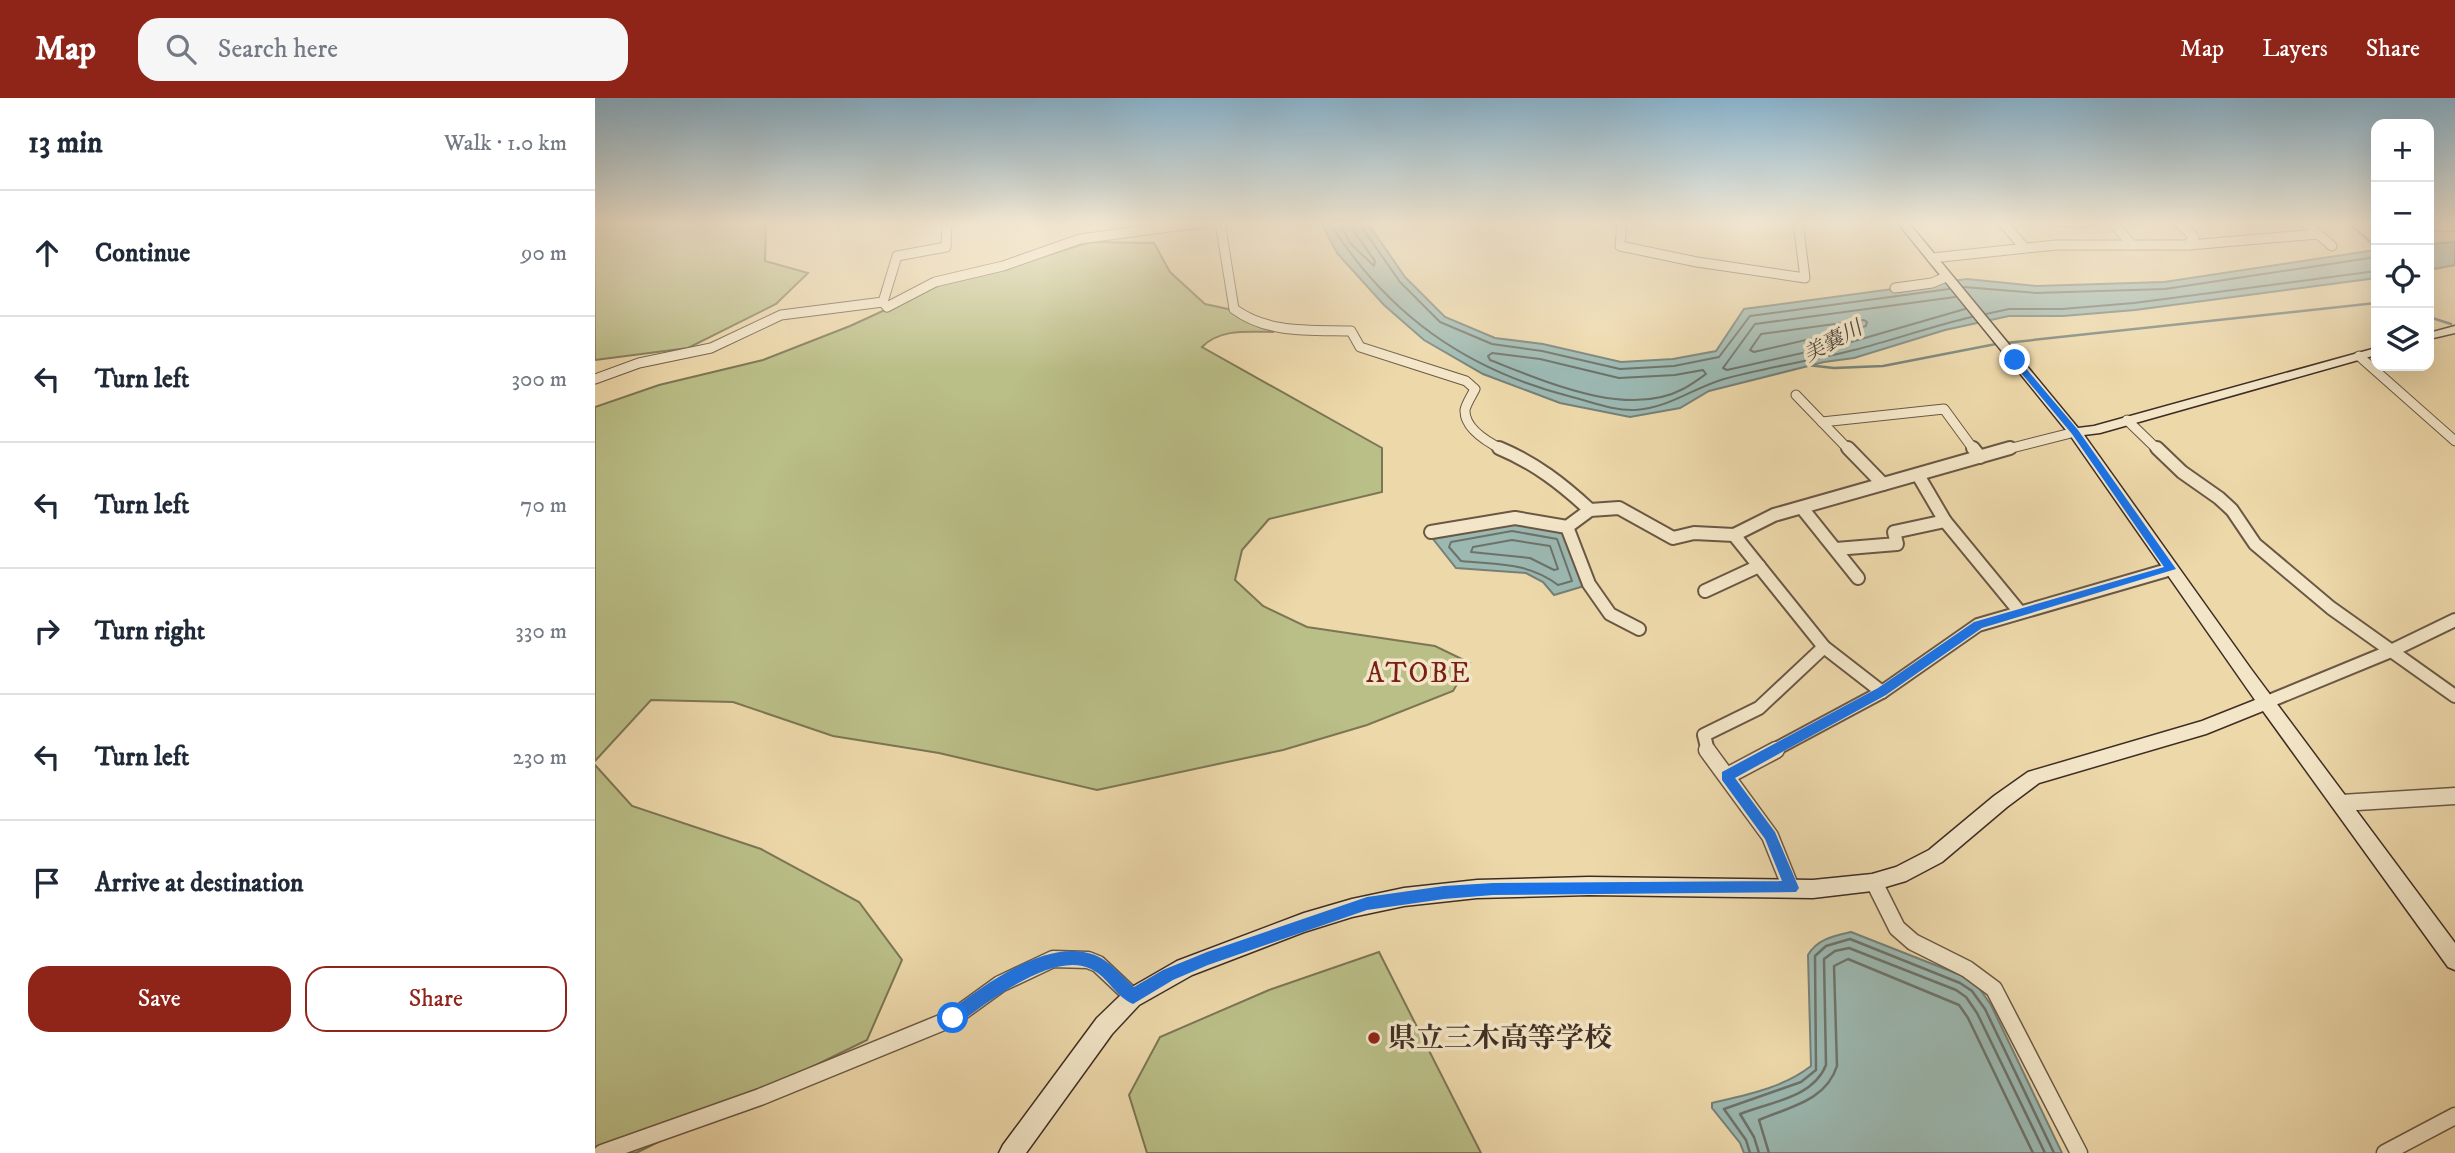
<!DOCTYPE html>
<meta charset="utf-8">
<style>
body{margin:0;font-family:"IM FELL DW Pica","Noto Serif JP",serif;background:#f6f6f7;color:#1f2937}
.controls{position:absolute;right:21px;top:21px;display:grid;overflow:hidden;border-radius:14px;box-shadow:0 7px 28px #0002}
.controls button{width:63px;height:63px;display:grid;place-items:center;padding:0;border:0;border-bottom:2px solid #e0e1e3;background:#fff;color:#1f2937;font:35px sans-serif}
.stop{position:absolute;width:21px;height:21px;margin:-16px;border:5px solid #1a73e8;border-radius:50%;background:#fff}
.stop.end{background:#1a73e8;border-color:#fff;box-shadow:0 2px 7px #0008}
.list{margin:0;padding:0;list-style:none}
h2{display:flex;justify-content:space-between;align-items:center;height:91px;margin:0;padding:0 28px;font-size:30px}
h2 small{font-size:23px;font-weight:400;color:#747a83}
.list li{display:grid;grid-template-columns:46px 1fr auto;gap:21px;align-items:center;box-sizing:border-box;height:126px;padding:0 28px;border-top:2px solid #e0e1e3}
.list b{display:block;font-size:26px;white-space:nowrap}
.list em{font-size:23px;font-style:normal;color:#747a83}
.actions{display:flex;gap:14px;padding:21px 28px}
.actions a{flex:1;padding:16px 0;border:2px solid #8f2418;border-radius:21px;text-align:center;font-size:24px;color:#8f2418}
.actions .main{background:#8f2418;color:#fff}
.icon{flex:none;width:38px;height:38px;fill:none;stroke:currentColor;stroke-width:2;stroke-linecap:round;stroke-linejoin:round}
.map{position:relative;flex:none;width:1860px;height:1055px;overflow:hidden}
header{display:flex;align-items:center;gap:42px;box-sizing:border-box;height:98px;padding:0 35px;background:#8f2418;color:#fff}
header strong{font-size:33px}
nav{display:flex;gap:38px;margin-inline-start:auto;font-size:24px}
.search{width:490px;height:63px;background:#f6f6f7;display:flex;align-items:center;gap:18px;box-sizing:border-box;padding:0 24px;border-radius:21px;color:#747a83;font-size:26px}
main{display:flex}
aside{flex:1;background:#fff}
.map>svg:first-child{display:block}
</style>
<header>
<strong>Map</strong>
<div class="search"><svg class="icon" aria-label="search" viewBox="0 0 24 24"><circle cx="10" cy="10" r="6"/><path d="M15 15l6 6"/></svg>Search here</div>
<nav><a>Map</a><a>Layers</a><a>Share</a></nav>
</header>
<main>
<aside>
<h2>13 min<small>Walk · 1.0 km</small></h2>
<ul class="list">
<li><svg class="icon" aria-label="ahead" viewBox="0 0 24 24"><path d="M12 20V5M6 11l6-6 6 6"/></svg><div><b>Continue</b></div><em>90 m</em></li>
<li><svg class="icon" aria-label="left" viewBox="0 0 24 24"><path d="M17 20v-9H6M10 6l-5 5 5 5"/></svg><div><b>Turn left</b></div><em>300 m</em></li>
<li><svg class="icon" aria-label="left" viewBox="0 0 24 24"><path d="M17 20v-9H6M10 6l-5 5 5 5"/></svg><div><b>Turn left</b></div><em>70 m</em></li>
<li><svg class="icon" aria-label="right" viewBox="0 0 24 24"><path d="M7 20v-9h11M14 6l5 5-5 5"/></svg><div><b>Turn right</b></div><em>330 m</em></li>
<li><svg class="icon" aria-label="left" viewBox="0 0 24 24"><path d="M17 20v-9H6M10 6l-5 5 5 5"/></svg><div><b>Turn left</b></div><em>230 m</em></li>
<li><svg class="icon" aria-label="arrive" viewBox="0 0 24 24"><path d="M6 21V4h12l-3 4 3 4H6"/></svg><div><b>Arrive at destination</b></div></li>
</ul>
<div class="actions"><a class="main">Save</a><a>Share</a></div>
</aside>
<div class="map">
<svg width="1860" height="1055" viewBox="0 0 1860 1055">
<rect width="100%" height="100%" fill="#edd8aa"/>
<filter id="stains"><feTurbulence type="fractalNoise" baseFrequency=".00286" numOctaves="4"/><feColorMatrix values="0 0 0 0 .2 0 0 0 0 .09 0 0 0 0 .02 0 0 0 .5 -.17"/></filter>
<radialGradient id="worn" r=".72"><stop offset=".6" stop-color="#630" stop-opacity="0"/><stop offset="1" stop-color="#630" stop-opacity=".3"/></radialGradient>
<g fill="#babe87" stroke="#7c7655" stroke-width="2">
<polygon points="171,124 170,163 213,175 181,206 93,250 0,262 0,125"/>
<path d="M496 144 559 145 575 174 610 206 633 211 647 221 679 234C655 234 625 230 607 249L787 350V394L674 421 647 452 640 482 668 508 712 529 840 548 875 565 858 593 772 627 688 652 502 692 344 655 238 638 138 604 56 602 0 663V309L64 287 168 262 255 228 351 184 407 171Z"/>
<polygon points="0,667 37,708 166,751 264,804 307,862 272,942 41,1055 0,1055"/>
<polygon points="784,854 886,1055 552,1055 534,997 565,939 674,892"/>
</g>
<g fill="#9bb8b1" stroke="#768078" stroke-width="2">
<polygon points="772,124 810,179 850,219 900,240 948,246 1026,264 1078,261 1121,253 1149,211 1372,181 1441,188 1569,184 1781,152 1781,180 1540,212 1468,218 1414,218 1350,232 1259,260 1229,264 1114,293 1085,310 1035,319 965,305 888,276 829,242 789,207 742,155 726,125"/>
<polygon points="1860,144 1860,167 1834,172 1834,146"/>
<polygon points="917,426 967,434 989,488 959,497 948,484 931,475 861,470 838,441"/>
<path d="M1256 834 1368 878 1382 887 1396 907 1467 1055H1149L1145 1045 1117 1010V1005C1151 997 1188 990 1216 968L1213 857C1222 841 1239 838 1256 834Z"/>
</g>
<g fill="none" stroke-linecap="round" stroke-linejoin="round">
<g stroke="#6d726a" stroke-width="2">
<path d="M734 124C793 217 871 272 977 299 997 304 1019 313 1040 312 1074 310 1098 290 1129 281 1172 269 1216 263 1259 252 1299 242 1337 228 1377 219"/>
<polyline points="744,124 755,145 779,168 780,163 760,135 758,124"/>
<polyline points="767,124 768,131 805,184 845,224 897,246 947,253 1025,271 1079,268 1124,259 1155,218 1354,191"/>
<polyline points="1369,189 1441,195 1570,191 1781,159"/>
<polyline points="1360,199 1160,226 1128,270 1132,272 1256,244 1370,211"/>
<polyline points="1391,216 1414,211 1467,211 1539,205 1781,173"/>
<polygon points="1269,222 1272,224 1271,228 1159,254 1155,252 1166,236"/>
<path d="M897 255 945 261 1024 280 1080 277 1108 272 1111 276C1104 281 1096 287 1088 291 1032 321 949 283 895 262L893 258Z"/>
<path d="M917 433 962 441 977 483 963 487C933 464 902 467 866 463L854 449 856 444Z"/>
<polygon points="917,442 955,448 963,471 959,472 935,460 876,454 878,449"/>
</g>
<g stroke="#6d726a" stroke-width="2.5">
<polyline points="1155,1055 1151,1042 1129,1011 1206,984 1221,972 1220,858 1231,848 1255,841 1365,885 1377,893 1390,911 1459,1055"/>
<path d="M1164 1055 1159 1039 1145 1016C1175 1004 1218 1000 1231 967L1229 861 1240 853 1254 850 1361 892 1371 899 1382 915 1450 1055"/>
<path d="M1174 1055 1164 1022C1194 1009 1231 1003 1242 968L1239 868 1253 861 1364 907 1373 920 1438 1055"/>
</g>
<g stroke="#768078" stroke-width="2.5">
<polyline points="1753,124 1781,149"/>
<polyline points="1834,219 1856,226"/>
<polyline points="1212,267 1239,270 1288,268 1401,246 1781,205"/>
</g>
<g stroke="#6a5845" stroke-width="11">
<g id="street-far2">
<path d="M625 124 639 211C673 236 715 232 756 233L765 249 871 283 880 291C877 297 871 306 870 312 869 331 894 345 908 352"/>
<polyline points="1027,124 1025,148 1102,164 1210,180 1203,124"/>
<polyline points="1407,124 1429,149"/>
<polyline points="1466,124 1496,124"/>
<polyline points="1517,124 1537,147"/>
<polyline points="1583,124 1599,139 1592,147"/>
<polyline points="1709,124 1737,148"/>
<polyline points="1834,128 1860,128"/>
<polyline points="1337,160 1461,147 1594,147 1723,136"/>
<polyline points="1300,190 1337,185 1351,179"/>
<polyline points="288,204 302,158 351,149 352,124"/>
<polyline points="1764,258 1860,343"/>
<polyline points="0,281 44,265 116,250 186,217 288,204 292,209 340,184 408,168 485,141 612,124"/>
<polyline points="1201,297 1254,352"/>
<polyline points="1532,322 1563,352"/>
<polyline points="1227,324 1349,311 1379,352"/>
<polyline points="1409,352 1480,334"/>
</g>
</g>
<g stroke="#6a5845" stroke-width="16">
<g id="street-far1">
<path d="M904 350C940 365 967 386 995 412"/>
<polyline points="1253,350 1288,386"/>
<polyline points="1378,350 1385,359"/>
<polyline points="1562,350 1587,374 1624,400 1637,412 1660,446 1736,510 1860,598"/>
<polyline points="1323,377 1350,423 1424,513"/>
<polyline points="1207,410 1263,480"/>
<polyline points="972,429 995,412 1024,410 1078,440 1099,435 1139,437 1179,417 1415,350"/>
<polyline points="836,434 920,420 972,429 994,486 1015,516 1044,531"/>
<polyline points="1139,437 1229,549 1287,594"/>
<polyline points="1241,451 1302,446 1299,434 1350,423"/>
<polyline points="1110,493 1164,468"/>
<polyline points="1672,604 1796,553 1860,522"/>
<polyline points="1113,653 1109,637 1164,610 1229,549"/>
<polyline points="1177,653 1287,594 1383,527 1576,471"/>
</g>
</g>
<g stroke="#6a5845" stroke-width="19">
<g id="street">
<polyline points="1112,652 1175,738 1196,790"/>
<polyline points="1132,678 1181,652"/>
<polyline points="1746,705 1860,698"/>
<polyline points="1279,784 1302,830 1318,844 1372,871 1399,891 1484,1055"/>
<polyline points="7,1055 165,999 358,920 405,886 458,861 493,862 503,866 538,899"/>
<polyline points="1790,1055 1860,1018"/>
</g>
</g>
<g stroke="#3f2d23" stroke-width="3">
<g id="secondary">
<polygon points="1302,124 1313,124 1483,330 1499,328 1781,250 1781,257 1505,335 1489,337 1656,571 1860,845 1860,872 1853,869 1668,613 1611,636 1444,685 1412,709 1347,764 1311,783 1277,793 1218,800 994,797 882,800 809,808 757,819 709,834 597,877 544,907 517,936 431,1055 404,1055 408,1047 502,920 530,893 582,863 709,815 757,801 809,790 882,782 994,779 1218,782 1277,776 1301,769 1334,752 1399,698 1433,674 1607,623 1660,602 1475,337"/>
<polygon points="1860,228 1860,235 1834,241 1834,235"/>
</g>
</g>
<use href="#street-far2" stroke="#f3e6c8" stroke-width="9"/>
<use href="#street-far1" stroke="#f3e6c8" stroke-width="12"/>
<use href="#street" stroke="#f3e6c8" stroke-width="16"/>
<use href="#secondary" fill="#f3e6c8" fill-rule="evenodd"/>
</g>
<linearGradient id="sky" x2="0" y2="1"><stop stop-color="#89b6d2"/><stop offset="0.46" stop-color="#f7edd9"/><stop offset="1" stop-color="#f7edd9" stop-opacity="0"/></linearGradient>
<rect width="1860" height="272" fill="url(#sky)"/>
<path fill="#1a73e8" d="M1417 261H1423L1483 332 1581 471 1387 530 1291 597 1140 680 1180 734 1204 790 1201 794 898 797 849 801 772 812 613 867 578 882 538 906C521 899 513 879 496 871 459 852 393 904 364 925L358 927 353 925 350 920 353 914C390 887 458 834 506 860 518 867 529 880 539 889L568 872 612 854 772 799 849 788 898 785 1187 783 1170 741 1127 682V674L1283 590 1379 524 1569 469 1477 336 1417 264Z"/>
<circle fill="#8f2418" stroke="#f3e6c8" stroke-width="2.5" cx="779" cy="940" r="7"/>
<g text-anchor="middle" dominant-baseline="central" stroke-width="7" stroke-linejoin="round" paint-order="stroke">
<g font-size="21" font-style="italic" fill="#51493f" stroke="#f3e6c8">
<text transform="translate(1238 244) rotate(-28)">美嚢川</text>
</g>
<g font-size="28" letter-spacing="2" fill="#7a1f14" stroke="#f3e6c8">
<text x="824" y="575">ATOBE</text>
</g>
<g font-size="28" font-weight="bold" fill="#3f2d23" stroke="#f3e6c8" text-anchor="start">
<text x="793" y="940">県立三木高等学校</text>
</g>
</g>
<rect width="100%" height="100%" filter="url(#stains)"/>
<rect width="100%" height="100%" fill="url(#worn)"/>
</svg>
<div class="controls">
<button>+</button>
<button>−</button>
<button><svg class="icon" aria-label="locate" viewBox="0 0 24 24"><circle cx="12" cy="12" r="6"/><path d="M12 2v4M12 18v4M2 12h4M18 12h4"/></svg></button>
<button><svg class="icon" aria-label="layers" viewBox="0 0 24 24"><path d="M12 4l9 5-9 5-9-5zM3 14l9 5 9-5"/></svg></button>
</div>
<div class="stop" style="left:358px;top:920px"></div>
<div class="stop end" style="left:1420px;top:262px"></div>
</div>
</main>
